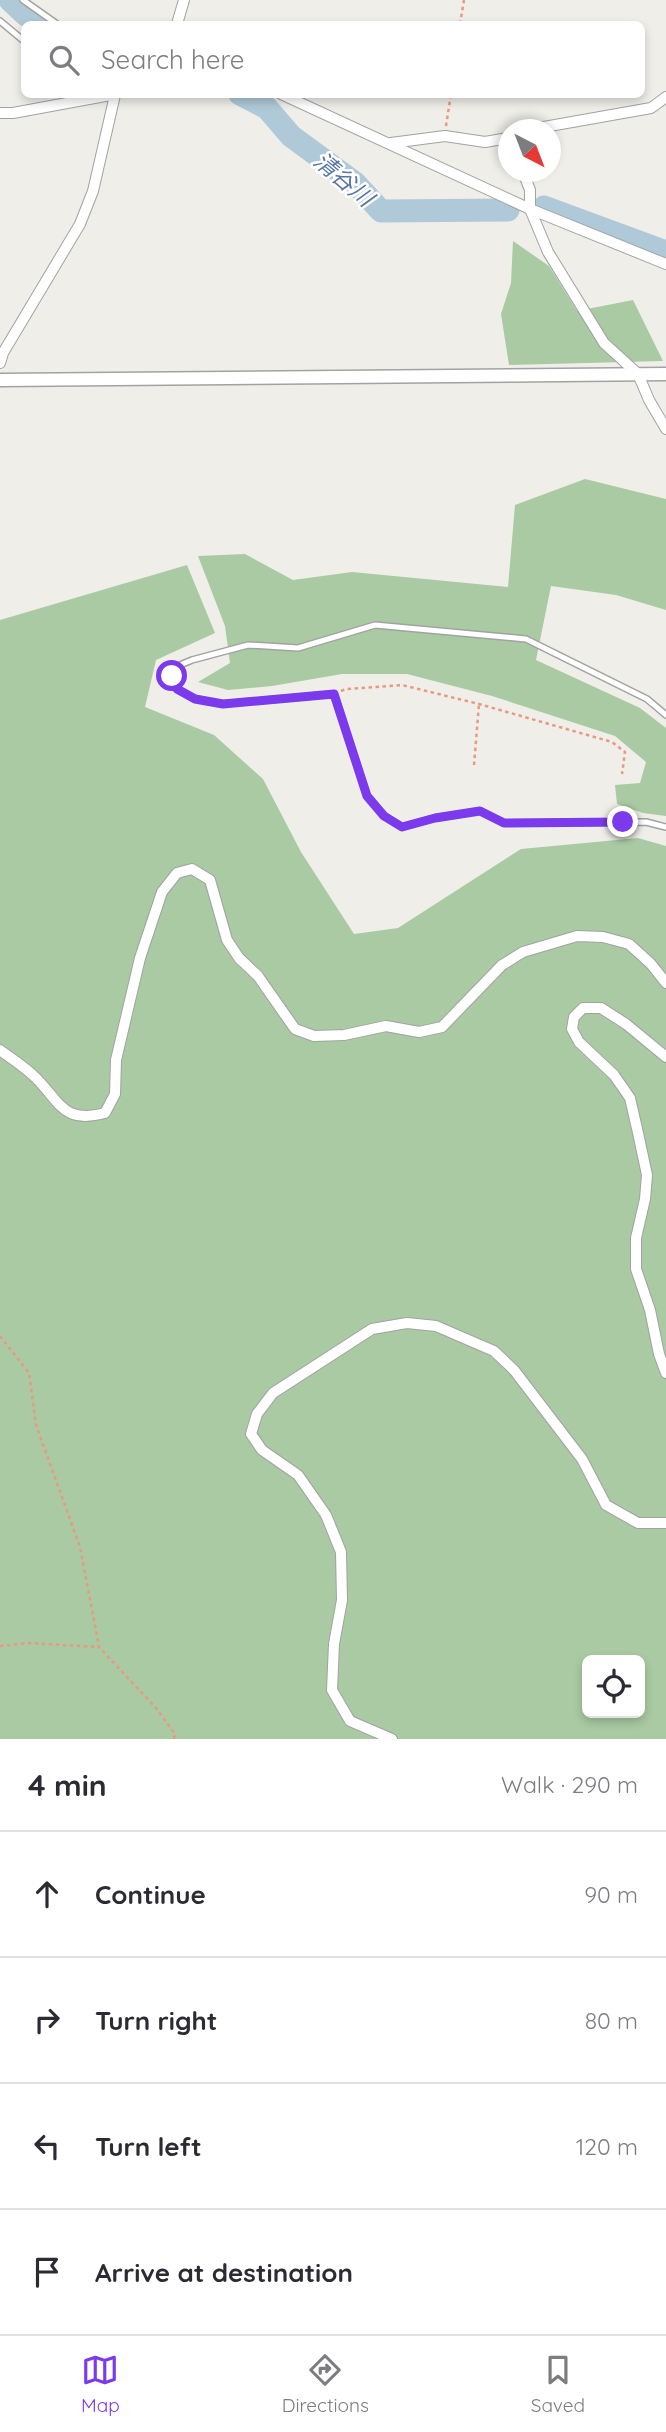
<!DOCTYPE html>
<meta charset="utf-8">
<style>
body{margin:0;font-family:Quicksand,"Noto Sans JP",sans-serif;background:#f2f2f3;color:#2b2b33}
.controls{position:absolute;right:21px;bottom:21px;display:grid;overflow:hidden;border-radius:10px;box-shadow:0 4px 10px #0003}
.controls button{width:63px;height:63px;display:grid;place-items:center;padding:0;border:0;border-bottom:2px solid #e1e1e2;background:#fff;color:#2b2b33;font:35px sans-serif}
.compass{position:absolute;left:498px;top:119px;width:63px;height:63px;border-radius:50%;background:#fff;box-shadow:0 4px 10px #0003;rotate:138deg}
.stop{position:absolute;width:21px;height:21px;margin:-16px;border:5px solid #7c3aed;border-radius:50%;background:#fff}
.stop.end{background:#7c3aed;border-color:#fff;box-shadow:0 2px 7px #0008}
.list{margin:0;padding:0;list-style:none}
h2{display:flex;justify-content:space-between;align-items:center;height:91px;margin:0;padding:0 28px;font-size:30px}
h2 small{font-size:23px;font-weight:400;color:#7c7c81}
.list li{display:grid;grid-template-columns:46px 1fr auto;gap:21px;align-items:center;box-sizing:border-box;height:126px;padding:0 28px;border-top:2px solid #e1e1e2}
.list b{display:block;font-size:26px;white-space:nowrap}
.list em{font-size:23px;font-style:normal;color:#7c7c81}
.icon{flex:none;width:38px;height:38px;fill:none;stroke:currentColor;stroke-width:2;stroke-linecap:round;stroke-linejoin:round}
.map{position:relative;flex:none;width:666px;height:1739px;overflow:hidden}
.search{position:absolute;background:#fff;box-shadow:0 4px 10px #0003;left:21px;right:21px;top:21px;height:77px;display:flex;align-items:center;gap:18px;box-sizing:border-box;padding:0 24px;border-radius:10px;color:#7c7c81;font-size:26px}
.sheet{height:595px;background:#fff}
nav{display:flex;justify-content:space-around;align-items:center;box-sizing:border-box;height:98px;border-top:2px solid #e1e1e2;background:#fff;font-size:19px;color:#7c7c81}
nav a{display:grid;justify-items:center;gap:4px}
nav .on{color:#7c3aed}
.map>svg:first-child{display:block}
</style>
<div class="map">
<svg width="666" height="1739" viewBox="0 0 666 1739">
<rect width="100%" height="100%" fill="#f0eee9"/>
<g fill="#a9caa3" fill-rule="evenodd">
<polygon points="513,241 549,266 577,311 633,300 663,361 509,365 501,314 511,283"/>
<polygon points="585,479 666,499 666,610 616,595 551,586 536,660 640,708 666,728 666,816 643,813 617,804 615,785 640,783 646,762 615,736 492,696 407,674 342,674 272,686 228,690 198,682 230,663 225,626 198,556 245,554 293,580 352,572 508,587 515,505"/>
<path d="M187 565 215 633 156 660 145 707 214 735 263 779 301 852 354 934 398 928 521 849 638 838 666 846V1739H0V620ZM587 1660H640V1713H587Z"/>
</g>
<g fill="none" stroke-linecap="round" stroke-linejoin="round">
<g stroke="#afc9d8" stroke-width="23">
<polyline points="10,0 26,15 41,24"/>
<polyline points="240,94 267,108 291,136 355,183 381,211 508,210"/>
<polyline points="544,207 666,252"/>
</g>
<g stroke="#a2a2a2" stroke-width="8">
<g id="service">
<polyline points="23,0 57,24"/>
<polyline points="0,21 24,41"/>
<polyline points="666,715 647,699 526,639 375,625 298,648 248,645 192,660 180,665 172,676 177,689 196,699 223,704 334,694 367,796 384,816 402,827 435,818 480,811 504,823 646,822 666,827"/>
</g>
</g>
<g stroke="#a2a2a2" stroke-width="12">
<g id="minor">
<polyline points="177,24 184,0"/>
<polyline points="281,94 530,209 666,264"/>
<polyline points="0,113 13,113 116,94"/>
<polyline points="527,130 651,108 666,97"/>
<polyline points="391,143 445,136 485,142 508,138"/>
<polyline points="523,172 530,190 530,209 548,252 604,343 638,374 649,400 666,429"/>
<polyline points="0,363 3,353 80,224 93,191 115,95"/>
<path d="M0 1050C12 1059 25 1067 36 1078 61 1103 63 1124 105 1113L115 1094 116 1060 140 958 162 892 177 873 192 869 210 880 227 940 239 958 258 976 295 1029 314 1036 344 1035 386 1026 419 1032 442 1027 502 965 523 952 577 936 603 937 629 944 651 964 666 983"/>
<polyline points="666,1057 626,1024 601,1008 583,1008 574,1017 572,1029 579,1042 614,1075 630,1098 638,1133 647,1175 645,1199 636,1238 636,1269 650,1310 659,1354 666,1373"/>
<polyline points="392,1739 350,1721 332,1690 334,1644 342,1600 341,1552 326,1515 298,1475 262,1450 251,1434 257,1414 273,1393 372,1329 407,1323 436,1326 494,1351 514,1370 582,1459 606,1505 638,1523 666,1523"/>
</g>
</g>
<g stroke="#a2a2a2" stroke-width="15">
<polyline id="tertiary" points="0,380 666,374"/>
</g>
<g stroke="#e99981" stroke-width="2.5" stroke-dasharray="3.5 3.5" stroke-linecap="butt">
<polyline points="460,24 464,0"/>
<polyline points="446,126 451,94"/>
<polyline points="341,691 346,689 402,685 479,704 612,742 625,752 622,774"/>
<polyline points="474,765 479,704"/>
<polyline points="0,1336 29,1373 36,1425 80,1547 99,1647 156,1708 175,1734 174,1739"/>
<polyline points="0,1646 29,1643 99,1647"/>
</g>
<use href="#service" stroke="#fff" stroke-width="5"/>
<use href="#minor" stroke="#fff" stroke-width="10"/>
<use href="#tertiary" stroke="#fff" stroke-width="12"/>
</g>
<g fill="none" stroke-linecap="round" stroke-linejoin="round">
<polyline stroke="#7c3aed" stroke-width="9" points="172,676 177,689 195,699 223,704 334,694 367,796 384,816 402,827 435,818 480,811 504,823 623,822"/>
</g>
<g text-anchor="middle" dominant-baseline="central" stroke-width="5" stroke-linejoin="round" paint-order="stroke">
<g font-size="23" font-style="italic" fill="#5875a5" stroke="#fff">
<text transform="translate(344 179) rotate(40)">清谷川</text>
</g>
</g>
</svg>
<div class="controls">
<button><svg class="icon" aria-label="locate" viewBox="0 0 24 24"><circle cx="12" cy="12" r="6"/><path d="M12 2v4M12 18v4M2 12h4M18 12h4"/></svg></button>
</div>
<svg class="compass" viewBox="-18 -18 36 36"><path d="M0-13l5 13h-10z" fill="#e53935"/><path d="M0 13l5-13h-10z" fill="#7c7c81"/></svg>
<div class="stop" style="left:172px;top:676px"></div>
<div class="stop end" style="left:623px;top:822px"></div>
<div class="search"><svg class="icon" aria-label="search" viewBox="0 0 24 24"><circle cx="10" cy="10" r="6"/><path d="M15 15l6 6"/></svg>Search here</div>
</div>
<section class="sheet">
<h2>4 min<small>Walk · 290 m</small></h2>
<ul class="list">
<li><svg class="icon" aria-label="ahead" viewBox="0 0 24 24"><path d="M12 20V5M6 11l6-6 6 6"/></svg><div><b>Continue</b></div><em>90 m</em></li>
<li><svg class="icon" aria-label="right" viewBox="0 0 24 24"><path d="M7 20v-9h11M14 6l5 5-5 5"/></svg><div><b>Turn right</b></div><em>80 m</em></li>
<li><svg class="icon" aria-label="left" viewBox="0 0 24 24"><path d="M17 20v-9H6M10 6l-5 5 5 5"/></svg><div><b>Turn left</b></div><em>120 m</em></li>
<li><svg class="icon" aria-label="arrive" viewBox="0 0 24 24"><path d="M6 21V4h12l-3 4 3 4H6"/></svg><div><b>Arrive at destination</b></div></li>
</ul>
</section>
<nav>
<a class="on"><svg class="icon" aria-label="map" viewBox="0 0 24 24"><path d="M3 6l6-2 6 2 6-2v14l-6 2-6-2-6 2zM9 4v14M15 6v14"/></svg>Map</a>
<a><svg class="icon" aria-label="directions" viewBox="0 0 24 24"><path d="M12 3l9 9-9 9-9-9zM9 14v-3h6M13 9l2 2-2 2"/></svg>Directions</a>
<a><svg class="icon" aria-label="saved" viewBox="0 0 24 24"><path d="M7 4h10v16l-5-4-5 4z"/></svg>Saved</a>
</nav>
